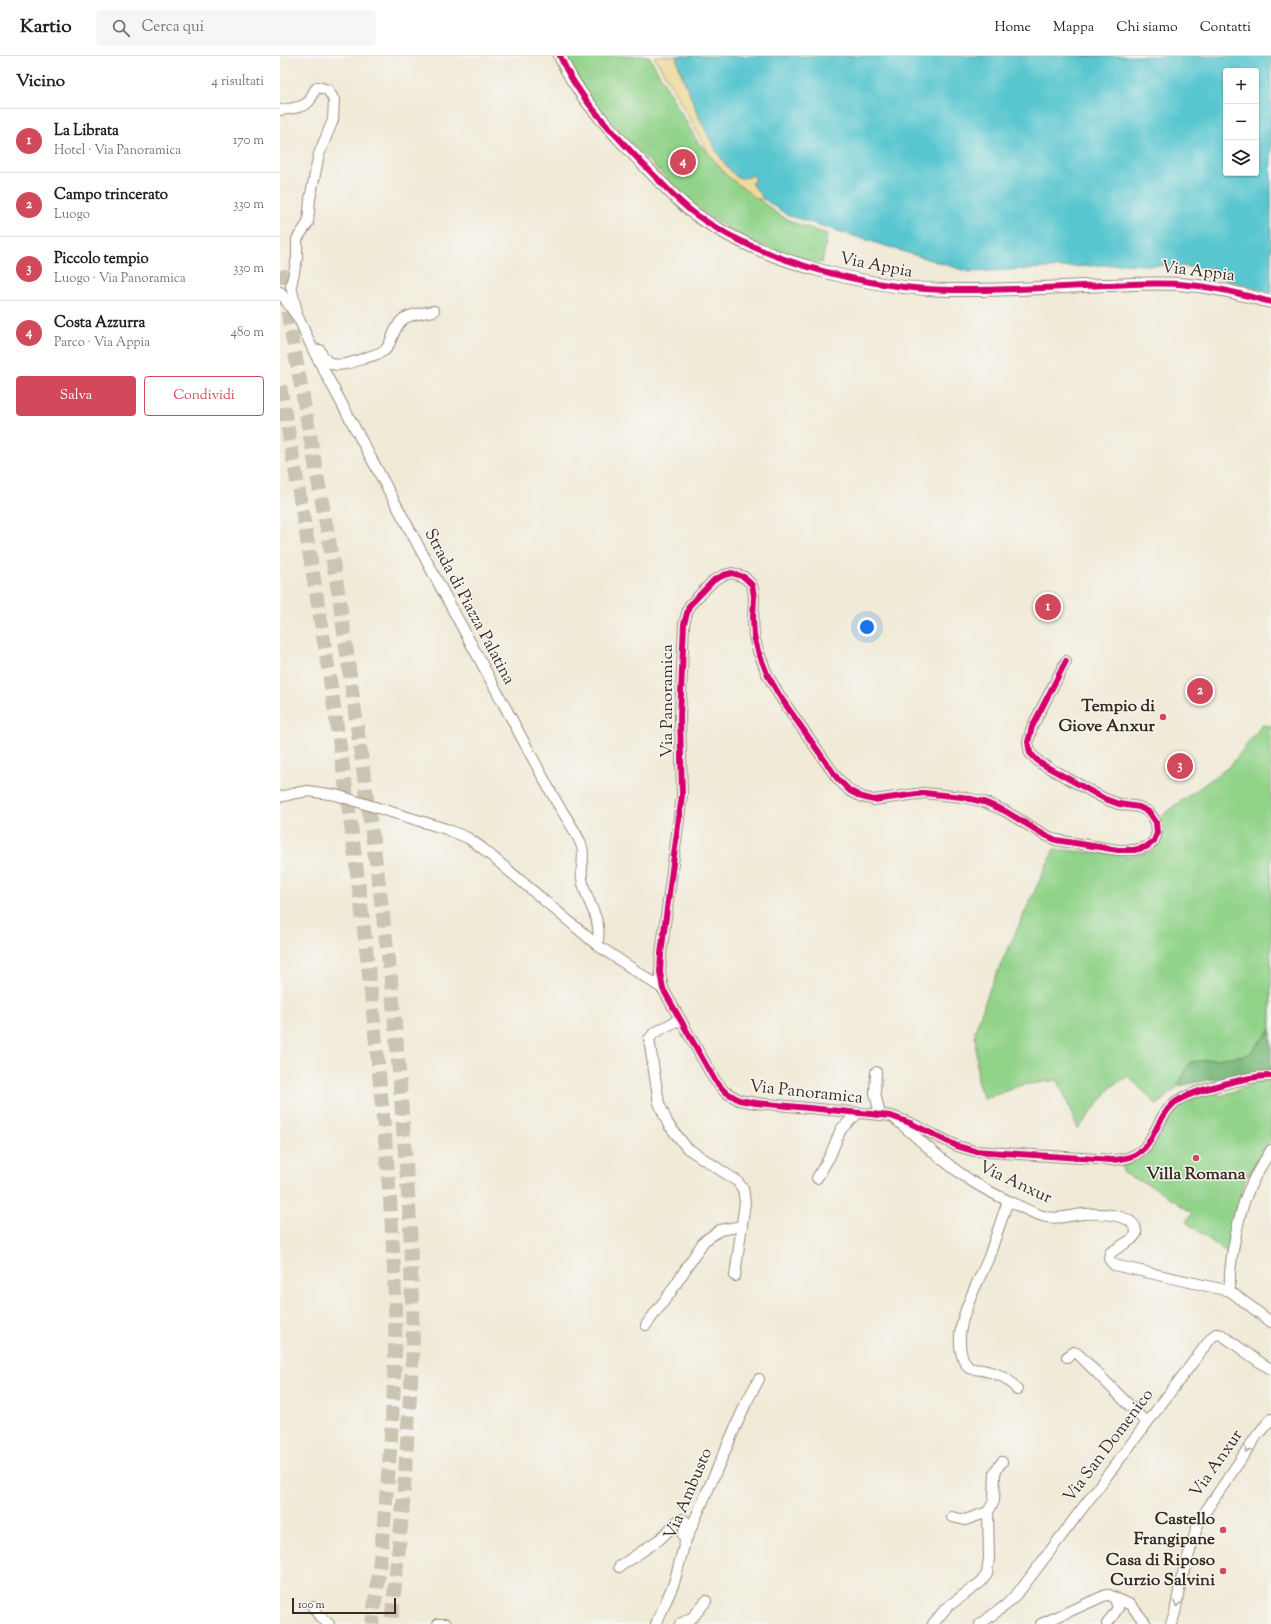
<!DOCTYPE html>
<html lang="it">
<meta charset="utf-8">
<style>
body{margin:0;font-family:"Sorts Mill Goudy",serif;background:#f6f6f6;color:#202124}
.controls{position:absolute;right:12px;top:12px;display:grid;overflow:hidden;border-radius:4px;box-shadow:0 1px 3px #0004}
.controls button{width:36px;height:36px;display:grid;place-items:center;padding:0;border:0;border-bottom:1px solid #e0e0e0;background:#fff;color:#202124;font:20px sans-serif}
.scale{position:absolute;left:12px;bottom:10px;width:104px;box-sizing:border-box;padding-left:4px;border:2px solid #3b2a1e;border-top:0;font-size:11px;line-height:14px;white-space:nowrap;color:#3b2a1e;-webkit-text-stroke:3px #f6f6f2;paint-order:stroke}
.you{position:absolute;left:587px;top:571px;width:14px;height:14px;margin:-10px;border:3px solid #fff;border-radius:50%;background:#1a73e8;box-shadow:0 0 0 6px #1a73e833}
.badge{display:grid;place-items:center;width:26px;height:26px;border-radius:50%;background:#d1495b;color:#fff;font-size:13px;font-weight:700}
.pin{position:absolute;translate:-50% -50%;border:2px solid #fff;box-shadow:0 1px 4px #0006}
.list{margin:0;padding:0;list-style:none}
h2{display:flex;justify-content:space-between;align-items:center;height:52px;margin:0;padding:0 16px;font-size:17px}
h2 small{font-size:13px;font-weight:400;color:#757577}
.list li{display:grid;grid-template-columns:26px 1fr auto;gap:12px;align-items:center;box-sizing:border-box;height:64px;padding:0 16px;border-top:1px solid #e0e0e0}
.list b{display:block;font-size:15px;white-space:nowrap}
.list p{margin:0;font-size:13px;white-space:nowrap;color:#757577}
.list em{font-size:13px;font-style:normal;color:#757577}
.actions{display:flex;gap:8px;padding:12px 16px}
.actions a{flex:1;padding:9px 0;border:1px solid #d1495b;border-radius:4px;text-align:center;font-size:14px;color:#d1495b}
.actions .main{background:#d1495b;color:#fff}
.icon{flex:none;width:22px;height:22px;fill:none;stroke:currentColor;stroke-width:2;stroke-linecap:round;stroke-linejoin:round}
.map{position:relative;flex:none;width:991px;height:1568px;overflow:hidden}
header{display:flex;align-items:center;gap:24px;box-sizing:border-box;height:56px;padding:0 20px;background:#fff;border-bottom:1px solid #e0e0e0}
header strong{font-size:19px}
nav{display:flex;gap:22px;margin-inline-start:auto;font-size:14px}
.search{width:280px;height:36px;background:#f6f6f6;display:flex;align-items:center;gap:10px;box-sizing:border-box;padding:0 14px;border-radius:4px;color:#757577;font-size:15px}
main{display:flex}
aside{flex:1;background:#fff}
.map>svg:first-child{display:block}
</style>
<header>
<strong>Kartio</strong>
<div class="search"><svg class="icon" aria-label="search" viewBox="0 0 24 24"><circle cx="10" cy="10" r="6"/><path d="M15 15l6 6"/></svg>Cerca qui</div>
<nav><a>Home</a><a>Mappa</a><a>Chi siamo</a><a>Contatti</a></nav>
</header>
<main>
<aside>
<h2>Vicino<small>4 risultati</small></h2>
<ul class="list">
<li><span class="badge">1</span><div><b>La Librata</b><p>Hotel · Via Panoramica</p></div><em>170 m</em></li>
<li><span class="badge">2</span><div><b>Campo trincerato</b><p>Luogo</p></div><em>330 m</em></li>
<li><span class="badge">3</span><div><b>Piccolo tempio</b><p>Luogo · Via Panoramica</p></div><em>330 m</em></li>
<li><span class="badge">4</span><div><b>Costa Azzurra</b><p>Parco · Via Appia</p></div><em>480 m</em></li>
</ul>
<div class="actions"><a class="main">Salva</a><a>Condividi</a></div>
</aside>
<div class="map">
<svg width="991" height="1568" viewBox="0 0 991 1568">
<rect width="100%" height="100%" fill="#f6f6f2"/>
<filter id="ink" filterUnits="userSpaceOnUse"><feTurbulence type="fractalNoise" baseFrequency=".025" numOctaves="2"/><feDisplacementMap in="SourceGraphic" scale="8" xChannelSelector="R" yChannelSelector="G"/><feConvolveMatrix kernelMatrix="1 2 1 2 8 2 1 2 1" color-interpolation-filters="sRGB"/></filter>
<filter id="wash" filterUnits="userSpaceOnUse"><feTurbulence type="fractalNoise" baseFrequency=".012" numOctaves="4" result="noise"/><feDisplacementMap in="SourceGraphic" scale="16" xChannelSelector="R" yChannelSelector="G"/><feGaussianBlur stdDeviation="0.9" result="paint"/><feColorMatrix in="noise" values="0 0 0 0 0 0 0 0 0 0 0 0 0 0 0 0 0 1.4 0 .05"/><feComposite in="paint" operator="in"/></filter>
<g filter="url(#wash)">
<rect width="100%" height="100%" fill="#f0ead7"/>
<g fill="#92d38a" stroke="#667e54">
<polygon points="285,0 369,0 418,87 427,95 445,118 498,158 514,167 547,178 542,207 514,200 469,185 431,162 408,143 345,82 307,37"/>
<polygon points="982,669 991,670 991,973 968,999 910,1006 898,1030 877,1049 848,1020 831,1031 798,1073 778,1024 742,1029 704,1043 698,1028 695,975 710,932 774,793 848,800 873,796 882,781 882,759 950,710"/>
<polygon points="987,1024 991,1025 991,1082 963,1127 947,1197 906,1166 912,1157 874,1131 844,1118 842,1109 853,1106 870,1096 891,1060 903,1046 935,1035 941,1040 975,1027"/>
</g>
<polygon fill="#75b576" stroke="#58704a" points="991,973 991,1014 986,1013 898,1030 910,1006 968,999"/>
<polygon fill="#eeda9e" stroke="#94825e" points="374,0 396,0 400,15 420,63 443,105 473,119 476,125 471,127 484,143 477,143 445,118 427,95 398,41"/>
<path fill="#59c6cf" stroke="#4a7876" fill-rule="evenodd" d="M396 0H991V237L947 224 934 212 845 208 689 216 507 159 484 143 471 127 475 125 473 119C467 121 462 124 456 120 434 103 404 27 396 0ZM946 15H976V117H946Z"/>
</g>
<g filter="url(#ink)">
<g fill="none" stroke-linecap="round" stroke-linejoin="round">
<g stroke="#ccc4b2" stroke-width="14" stroke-dasharray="14 7" stroke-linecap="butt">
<polyline points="0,214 59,540 100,836 111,923 119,1015 130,1165 133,1292 123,1449 111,1568"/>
<path d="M0 330C40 548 75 767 96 987 106 1091 117 1196 115 1300 112 1390 104 1479 92 1568"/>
</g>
<g stroke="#968a7a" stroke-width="12">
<g id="minor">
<path d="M0 54C9 53 25 52 30 44 33 39 33 34 38 31L48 34 54 44 53 64 39 98 30 143 28 167 17 183V202L11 230 17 256"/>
<path d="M0 236 19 263 34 296 272 738C281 755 294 771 301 788 306 800 300 810 302 822 305 847 324 862 317 889"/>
<path d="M40 294C48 317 68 308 85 302 91 300 99 298 105 294 113 286 113 272 122 264 129 258 144 257 154 255"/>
<path d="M786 605 752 671 748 686 750 697 760 707 825 743 839 748 859 751 869 756 876 766 877 777 874 785 866 791 854 794H838L776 784 763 778 725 755 704 746 682 741 644 737 594 744 582 741 570 735 557 722 501 642 488 620 478 595 474 580 473 563 474 540 472 529 464 521 452 517 444 519 434 524 409 550 404 568 400 661 402 739 381 898 380 916 383 933 434 1023 444 1035 459 1044 476 1047 611 1060 630 1067 677 1090 694 1095 832 1104C877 1103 869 1069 894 1047 907 1036 972 1019 991 1020"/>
<polyline points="0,741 16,737 28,735 56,739 166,773 188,782 202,792 317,889 383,933"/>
<polyline points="400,963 374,977 369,983 379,1047 388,1068 407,1092 457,1125 463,1133 465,1146 455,1220"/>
<polyline points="596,1016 595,1037 600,1059"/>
<path d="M614 1062C639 1083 662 1106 690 1124 703 1133 718 1140 733 1147 744 1152 755 1159 767 1161 779 1164 791 1159 803 1158 818 1157 858 1157 856 1178L852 1183 830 1197 829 1203 834 1209 950 1235 991 1266"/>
<polyline points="537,1122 550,1100 561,1073 578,1057"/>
<path d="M728 1145C721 1164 715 1184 708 1203 696 1232 664 1283 689 1312 694 1314 697 1313 702 1314 716 1317 729 1321 737 1334"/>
<path d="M950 1235C948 1209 959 1153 971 1129 976 1117 984 1106 991 1094"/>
<polyline points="366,1269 390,1237 424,1185 440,1174 462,1170"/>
<polyline points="787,1301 794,1296 798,1298 867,1367"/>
<polyline points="672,1461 685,1464 708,1456"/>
<polyline points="339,1511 380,1483 399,1464 403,1463 406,1466 403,1480"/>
<polyline points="33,1551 40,1561 49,1568"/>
<polyline points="158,1568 166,1568"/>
<polyline points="376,1568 394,1527 405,1486 466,1347 479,1323"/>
<polyline points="400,1568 413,1561 426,1545"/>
<polyline points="653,1568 666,1552 701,1526 707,1518 709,1501 708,1456 714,1445 715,1417 718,1411 722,1406"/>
<polyline points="700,1568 726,1549 742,1532 932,1281 936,1278 942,1279 978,1305 991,1313"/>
<polyline points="761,1568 826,1539 829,1539 851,1549 866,1568"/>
<polyline points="827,1568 838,1552 835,1543"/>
<polyline points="891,1568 895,1557 901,1524 919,1465 978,1378 991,1363"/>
</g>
</g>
<g stroke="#968a7a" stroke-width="14">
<path id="major" d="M280 0C298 42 332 75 363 108 380 125 396 144 415 158 481 206 590 233 671 234 723 235 776 231 828 229 855 228 882 226 908 229 937 231 964 239 991 246"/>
</g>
<use href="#minor" stroke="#fff" stroke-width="10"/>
<use href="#major" stroke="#fff" stroke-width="12"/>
<g stroke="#f6f6f2" stroke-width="8">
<g id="cycleway">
<path d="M280 0C298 42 332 75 363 108 380 125 396 144 415 158 481 206 590 233 671 234 723 235 776 231 828 229 855 228 882 226 908 229 937 231 964 239 991 246"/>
<path d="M786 605 752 671 748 686 750 697 760 707 825 743 839 748 859 751 869 756 876 766 877 777 874 785 866 791 854 794H838L776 784 763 778 725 755 704 746 682 741 644 737 594 744 582 741 570 735 557 722 501 642 488 620 478 595 474 580 473 563 474 540 472 529 464 521 452 517 444 519 434 524 409 550 404 568 400 661 402 739 381 898 380 916 383 933 434 1023 444 1035 459 1044 476 1047 611 1060 630 1067 677 1090 694 1095 832 1104C877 1103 869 1069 894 1047 907 1036 972 1019 991 1020"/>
</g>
</g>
<use href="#cycleway" stroke="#d6006c" stroke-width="6"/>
</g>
<defs><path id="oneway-chevron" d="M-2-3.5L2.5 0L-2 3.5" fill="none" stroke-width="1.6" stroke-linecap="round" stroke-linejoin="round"/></defs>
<g stroke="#a79f9a">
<use href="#oneway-chevron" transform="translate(967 1394) rotate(125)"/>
<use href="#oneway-chevron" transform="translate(897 1548) rotate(98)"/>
</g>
</g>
<g fill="#d1495b" stroke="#f6f6f2" stroke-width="1.5">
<circle cx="883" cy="661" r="4"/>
<circle cx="916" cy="1102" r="4"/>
<circle cx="943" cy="1474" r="4"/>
<circle cx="943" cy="1515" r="4"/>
</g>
<g text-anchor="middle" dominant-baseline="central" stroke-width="3" stroke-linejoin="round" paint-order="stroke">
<g font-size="17" fill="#3b2a1e" stroke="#f6f6f2">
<text transform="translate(596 210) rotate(11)">Via Appia</text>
<text transform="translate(918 216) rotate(7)">Via Appia</text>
<text transform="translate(189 551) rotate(62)">Strada di Piazza Palatina</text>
<text transform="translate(388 645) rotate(-90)">Via Panoramica</text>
<text transform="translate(526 1037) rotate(6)">Via Panoramica</text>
<text transform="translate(735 1127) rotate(25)">Via Anxur</text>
<text transform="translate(829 1390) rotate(-53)">Via San Domenico</text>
<text transform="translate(937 1408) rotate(-55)">Via Anxur</text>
<text transform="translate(409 1438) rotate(-67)">Via Ambusto</text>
</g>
<g font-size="17" font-weight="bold" fill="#3b2a1e" stroke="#f6f6f2" text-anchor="end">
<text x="875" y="651">Tempio di<tspan x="875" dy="20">Giove Anxur</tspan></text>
<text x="916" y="1119" text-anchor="middle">Villa Romana</text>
<text x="935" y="1464">Castello<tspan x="935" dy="20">Frangipane</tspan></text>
<text x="935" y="1505">Casa di Riposo<tspan x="935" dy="20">Curzio Salvini</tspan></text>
</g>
</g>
</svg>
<div class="controls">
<button>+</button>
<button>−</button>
<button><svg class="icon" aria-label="layers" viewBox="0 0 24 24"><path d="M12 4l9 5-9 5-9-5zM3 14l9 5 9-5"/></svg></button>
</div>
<div class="scale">100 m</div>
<div class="you"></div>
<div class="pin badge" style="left:768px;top:551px">1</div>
<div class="pin badge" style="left:920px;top:635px">2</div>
<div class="pin badge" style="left:900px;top:710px">3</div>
<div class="pin badge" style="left:403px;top:106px">4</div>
</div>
</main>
